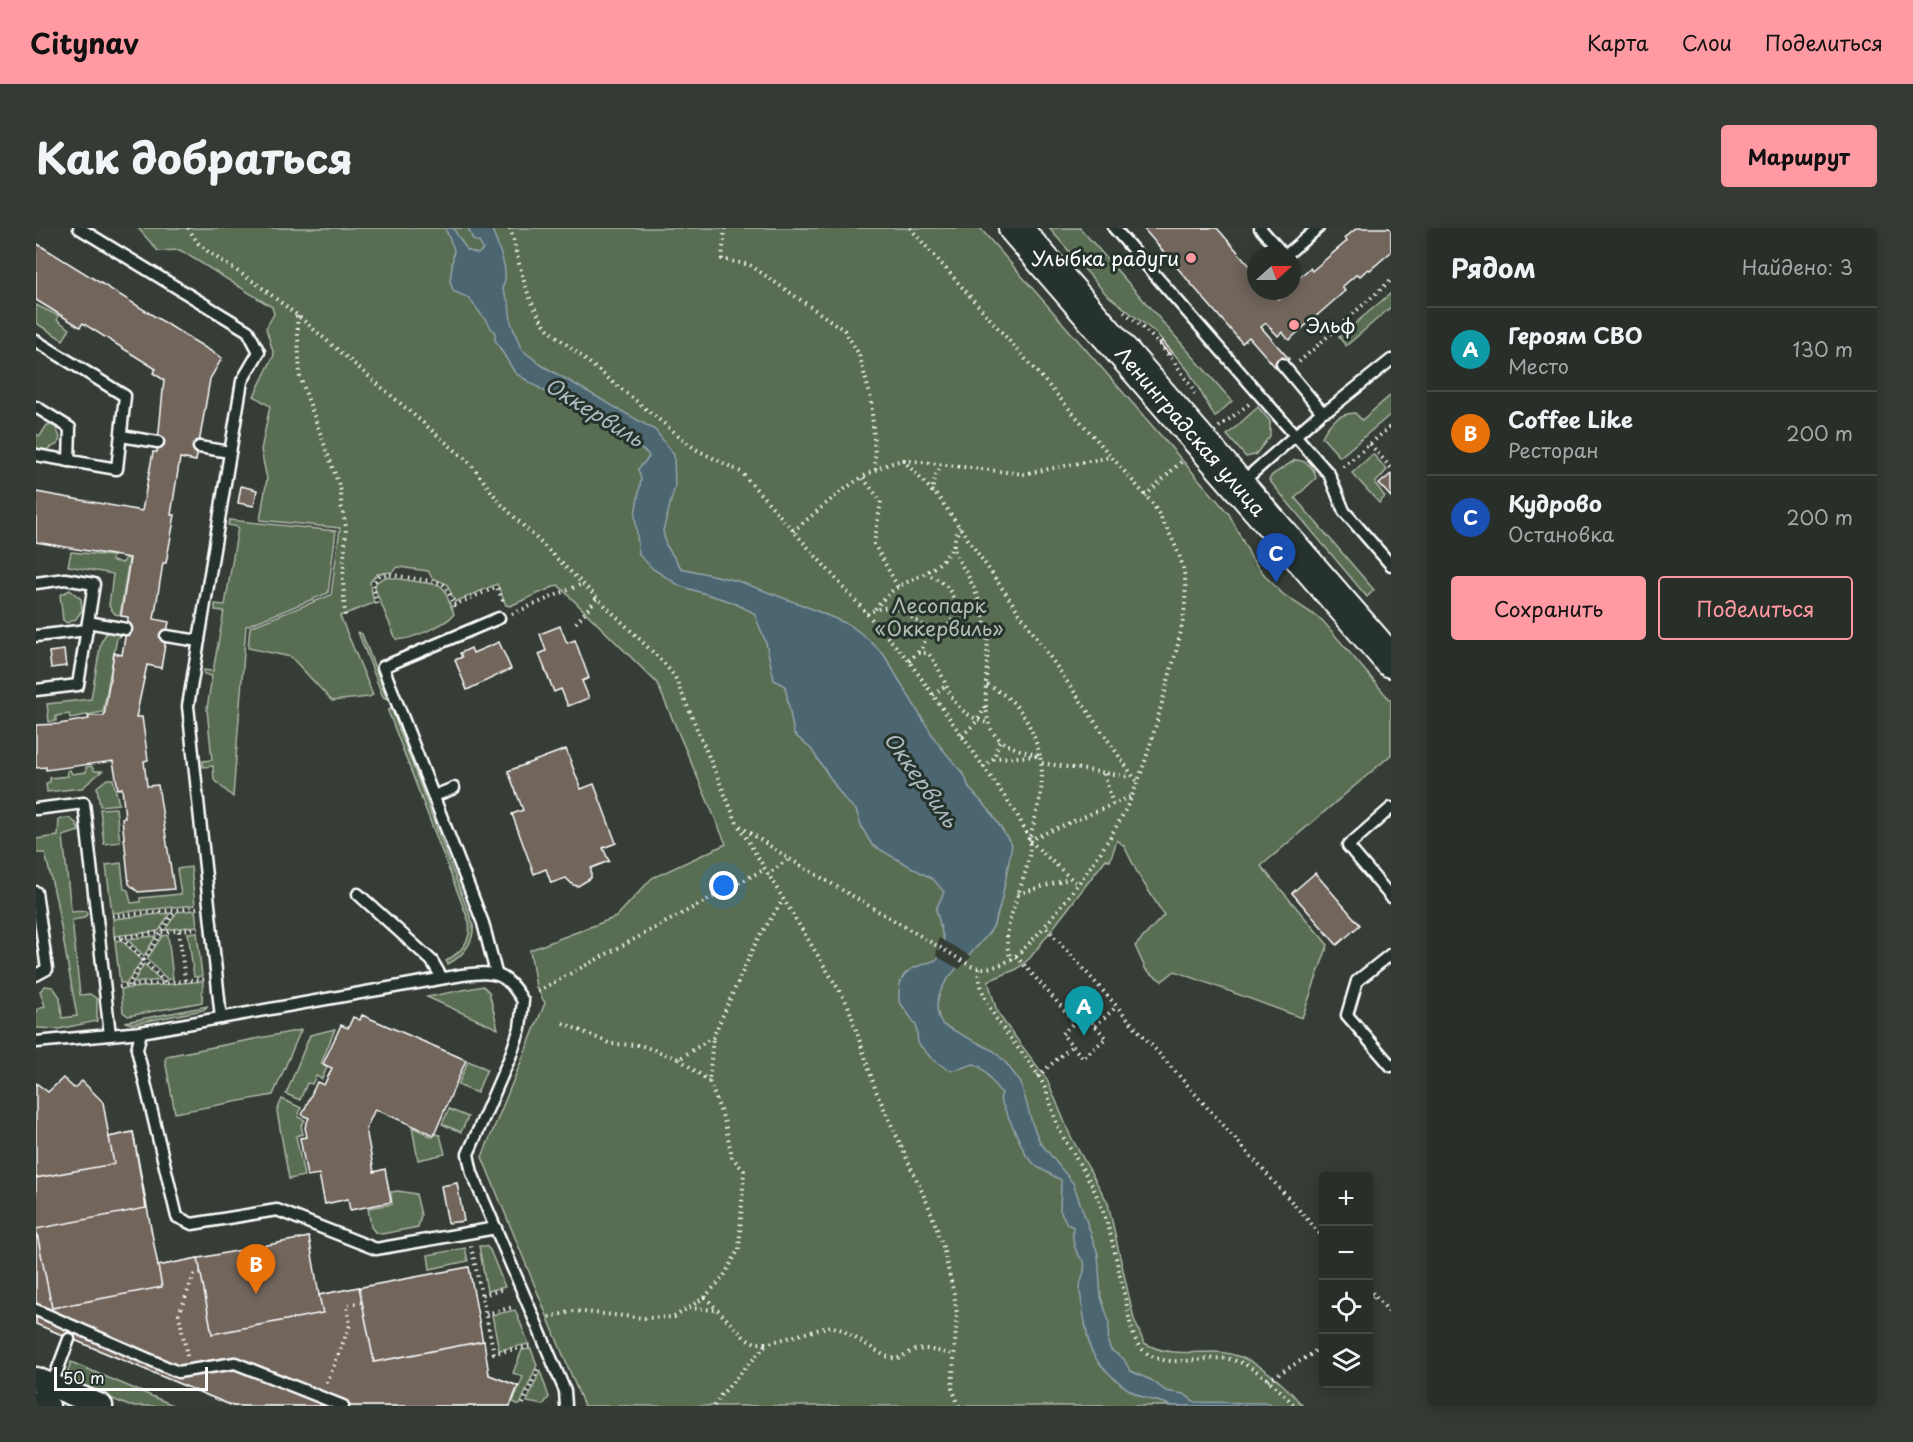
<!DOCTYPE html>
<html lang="ru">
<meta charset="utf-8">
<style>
body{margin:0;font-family:"Playpen Sans",sans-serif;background:#343a34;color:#f1f3f6}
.controls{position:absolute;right:18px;bottom:18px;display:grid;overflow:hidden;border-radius:6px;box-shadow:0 3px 15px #0003}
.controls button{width:54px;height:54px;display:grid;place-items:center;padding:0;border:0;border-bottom:2px solid #444a45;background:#282e28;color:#f1f3f6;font:30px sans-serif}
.compass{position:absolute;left:1211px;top:18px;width:54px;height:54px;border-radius:50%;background:#282e28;box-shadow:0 3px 15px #0003;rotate:69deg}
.scale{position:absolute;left:18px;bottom:15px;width:154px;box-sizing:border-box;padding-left:6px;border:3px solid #fff;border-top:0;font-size:16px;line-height:21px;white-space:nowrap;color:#fff;-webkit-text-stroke:4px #26332d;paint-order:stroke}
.you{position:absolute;left:688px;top:658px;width:21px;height:21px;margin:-15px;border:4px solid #fff;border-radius:50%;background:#1a73e8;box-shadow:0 0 0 9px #1a73e833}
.badge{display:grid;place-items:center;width:39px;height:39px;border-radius:50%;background:#ff9aa2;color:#fff;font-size:20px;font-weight:700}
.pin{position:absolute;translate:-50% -50px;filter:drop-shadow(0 2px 3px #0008)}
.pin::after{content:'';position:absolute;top:32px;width:21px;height:18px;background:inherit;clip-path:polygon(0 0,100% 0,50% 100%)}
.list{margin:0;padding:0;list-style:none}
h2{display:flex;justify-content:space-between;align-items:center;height:78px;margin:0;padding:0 24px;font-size:26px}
h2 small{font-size:20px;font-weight:400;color:#a5a8a8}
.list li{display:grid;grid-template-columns:39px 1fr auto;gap:18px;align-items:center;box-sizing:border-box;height:84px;padding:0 24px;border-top:2px solid #444a45}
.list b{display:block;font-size:22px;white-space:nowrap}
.list p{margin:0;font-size:20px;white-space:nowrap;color:#a5a8a8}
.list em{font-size:20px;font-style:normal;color:#a5a8a8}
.actions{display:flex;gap:12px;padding:18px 24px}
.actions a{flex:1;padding:14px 0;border:2px solid #ff9aa2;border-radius:6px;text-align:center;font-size:21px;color:#ff9aa2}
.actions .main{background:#ff9aa2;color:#111}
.icon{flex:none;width:33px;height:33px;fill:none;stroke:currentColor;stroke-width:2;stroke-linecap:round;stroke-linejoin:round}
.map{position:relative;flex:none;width:1355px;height:1178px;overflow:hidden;border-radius:6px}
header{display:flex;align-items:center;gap:36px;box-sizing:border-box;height:84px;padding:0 30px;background:#ff9aa2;color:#111}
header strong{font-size:28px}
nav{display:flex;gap:33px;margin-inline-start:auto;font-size:21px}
.intro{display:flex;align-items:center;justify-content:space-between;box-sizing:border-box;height:144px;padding:0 36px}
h1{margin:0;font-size:42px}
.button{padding:15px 27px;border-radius:6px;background:#ff9aa2;color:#111;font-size:21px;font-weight:700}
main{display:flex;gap:36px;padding:0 36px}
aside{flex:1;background:#282e28;border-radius:6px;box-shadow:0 3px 15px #0003}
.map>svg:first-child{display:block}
</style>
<header>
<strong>Citynav</strong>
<nav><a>Карта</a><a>Слои</a><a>Поделиться</a></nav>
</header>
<div class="intro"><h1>Как добраться</h1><a class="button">Маршрут</a></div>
<main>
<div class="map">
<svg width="1355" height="1178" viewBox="0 0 1355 1178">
<rect width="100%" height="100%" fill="#353d36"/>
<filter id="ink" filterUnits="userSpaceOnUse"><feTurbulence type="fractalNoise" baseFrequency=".0167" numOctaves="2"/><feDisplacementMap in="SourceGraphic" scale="12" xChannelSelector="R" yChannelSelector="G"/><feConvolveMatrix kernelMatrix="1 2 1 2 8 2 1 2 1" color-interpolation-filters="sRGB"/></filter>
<g filter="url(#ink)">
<g fill="#596d51" stroke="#acb6a8" stroke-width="1.5">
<path d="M102 0H944L1193 286 1216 331 1231 350 1248 367 1286 392 1355 473V527L1225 638 1292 717 1266 790 1139 743 1126 753 1110 742 1099 718 1128 687 1103 648 1088 618 1081 612 1074 633 1070 631 994 730 981 741 952 753 960 780 968 794 1011 851 1034 907 1072 975 1098 1091 1108 1115C1132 1128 1151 1124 1177 1124 1214 1124 1244 1151 1267 1178H548L446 929 509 775 500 759 494 722 580 689 616 650 690 616 621 455 522 357 474 378 470 377 461 356 419 374 411 356 396 350 392 343 362 339 356 344 341 346 334 354 338 375 304 388 337 467 333 469 296 473 255 429 212 420 214 399 295 367 304 300 224 292 231 251 225 222 234 178 218 168 238 127 230 100 238 86 236 79 144 22 122 23Z"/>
<polygon points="1013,0 1044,0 1196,173 1179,189 1152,142 1120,105 1070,66"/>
<polygon points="1355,65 1355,79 1310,118 1303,109"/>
<polygon points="0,77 23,88 21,92 34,101 27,112 0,95"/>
<path d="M1355 167V186L1304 229 1286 209C1292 195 1304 185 1319 185L1326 192Z"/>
<polygon points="1222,179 1234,193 1234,208 1219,227 1210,229 1191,207"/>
<polygon points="11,197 19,198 24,209 22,216 10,222 0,220 0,206 4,208"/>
<polygon points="1337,226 1351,242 1339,255 1349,269 1343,275 1316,245"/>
<path d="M1259 232C1269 232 1279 239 1280 250L1259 270 1338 362 1331 369 1233 252 1236 247Z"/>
<polygon points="193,292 300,303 292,365 210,398 197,569 178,552 177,538 167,539 167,533 176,532 171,481 176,448 168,446 168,442 177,443 188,383 179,382 179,376 189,377 202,299 192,297"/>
<polygon points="35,324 77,328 76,333 87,335 89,330 93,331 84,387 79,386 73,378 77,346 32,338"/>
<path d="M350 349 403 357 408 361 418 386C411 396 371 414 360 411L339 361 340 354Z"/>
<polygon points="34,362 45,371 46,382 40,391 31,395 27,392 24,367"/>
<polygon points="71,404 87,406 81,410 67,484 34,490 33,486 20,488 20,493 13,494 11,476 55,471 65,414"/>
<polygon points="322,404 326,406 351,471 347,469"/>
<path d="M355 480 437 696C439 714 427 728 412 736L410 733C425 724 436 713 433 694L352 483Z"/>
<polygon points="55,538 59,543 66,543 46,560 11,564 10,555 14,554 14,550 32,548 31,543 34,542 36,546 50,544 50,539"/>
<polygon points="71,551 77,551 83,576 64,578 61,559"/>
<polygon points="80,580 84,614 68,616 64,581"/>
<polygon points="33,590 40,595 43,603 27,608 35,684 50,683 51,686 48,690 36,692 44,767 54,766 61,771 61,793 23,801 0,800 0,782 9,778 4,763 9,758 17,759 24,769 26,790 41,788 20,671 9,625 0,625 0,611 22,608 23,591"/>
<polygon points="85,635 88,661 92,662 95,675 104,674 104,670 145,666 141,641 155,639 159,677 76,685 70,637"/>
<polygon points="159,682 161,698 129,702 141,684"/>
<polygon points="134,685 123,703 78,708 77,691"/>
<polygon points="161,704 166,748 158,749 152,705"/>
<polygon points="132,707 137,751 131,751 111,731 126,708"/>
<polygon points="120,708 108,728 91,711"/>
<polygon points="85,712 106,732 91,755 84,755 79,713"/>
<polygon points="108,736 125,752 97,755"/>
<polygon points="167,753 166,774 92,788 87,784 85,761"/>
<polygon points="447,758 453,764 462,801 391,769"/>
<polygon points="172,778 167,782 96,796 89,794"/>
<polygon points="299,801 285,836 291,839 286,851 280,848 276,856 271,855 264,872 250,866 274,807"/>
<polygon points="265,802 237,867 139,885 129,832 131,828"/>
<polygon points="432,833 451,841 441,865 422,857"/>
<polygon points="246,871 265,880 262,889 269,892 265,898 267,906 260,908 268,948 253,951 241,883"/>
<polygon points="413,881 432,889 425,904 406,896"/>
<polygon points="376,899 397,909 400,906 404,907 409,926 382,932"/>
<polygon points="362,963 380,966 385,987 382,999 346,1006 339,1004 335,999 332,980 356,976 355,964"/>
<polygon points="443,1018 450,1018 454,1022 469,1059 451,1063"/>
<polygon points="429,1020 432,1033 394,1041 392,1027"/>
<polygon points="479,1082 493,1116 463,1122 456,1087"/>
<polygon points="495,1121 501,1137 484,1177 477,1174 487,1149 477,1145 486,1122"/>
<polygon points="35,1134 139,1178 93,1178 34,1153 32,1142"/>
<polygon points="504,1143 513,1169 507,1177 491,1174"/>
</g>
<path fill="#4c6671" stroke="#94a3aa" stroke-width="1.5" d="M409 0H417L431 22 442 26 447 21 443 14 437 12 432 0H456C460 17 476 44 466 60L473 75 475 94 485 121 507 138 619 202 634 221 638 227 639 258 627 303 630 317 645 340 702 353 769 378 814 397 832 411 848 427 900 513 929 548 933 560 954 583 976 617C972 636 965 687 955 702 939 727 883 761 907 797L958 823 970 835 985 855 996 895 1004 914 1037 955 1062 1026 1065 1069 1073 1093 1072 1115 1075 1122 1088 1131 1094 1143 1115 1152 1130 1163 1148 1166 1159 1174 1230 1175 1237 1178H1135C1126 1173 1118 1173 1109 1170 1089 1162 1064 1141 1055 1122 1052 1116 1045 1071 1044 1063 1043 1051 1051 1044 1048 1033 1038 1025 1036 1011 1037 999L1031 996 1024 982 1025 952 1001 939 990 927 964 871 966 865C954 856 953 841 938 836L919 842 911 841 895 830 882 815 880 797 863 773C861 739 877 741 902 731L908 713 900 681 908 664 898 652 836 617 826 600 820 582 808 571 775 521 758 506 749 458 738 452 730 415 718 385 696 374 644 358 617 341 603 327 599 287 605 251 602 241 613 229 611 225 567 196 548 188 479 145 459 112V105L433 70 417 63 414 53 418 21Z"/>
<polygon fill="#353d36" points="903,710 936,729 935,729 923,741 900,728"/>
<g fill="#71655c" stroke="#fff" stroke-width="1.5">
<polygon points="1107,0 1181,0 1220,45 1220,63 1236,63 1243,71 1256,63 1259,57 1257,55 1274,40 1276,43 1311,13 1309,10 1321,0 1355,0 1355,24 1334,42 1332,41 1324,48 1321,46 1306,59 1309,63 1253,112 1246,104 1242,108 1230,95 1225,99 1253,131 1241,141 1213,109 1206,115"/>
<polygon points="0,15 186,130 174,151 160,233 144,230 135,287 139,287 130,335 127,335 118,391 133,394 132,399 125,440 111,437 100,489 106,489 112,532 108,533 111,558 122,557 138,661 102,664 93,656 86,590 89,590 86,560 82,561 77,533 10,542 10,539 0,540 0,497 23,496 53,491 52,488 68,488 78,425 86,427 92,392 92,389 85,388 94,330 0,314 0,264 106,283 117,224 121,224 128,152 117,145 120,141 51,98 47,95 44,99 0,72"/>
<polygon points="1126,113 1136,125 1134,127 1123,115"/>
<polygon points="1355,246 1355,269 1343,256"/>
<polygon points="205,258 221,262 218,278 202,275"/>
<polygon points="524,398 531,415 539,412 553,450 546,453 553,470 532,478 525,461 518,464 503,426 510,423 504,406"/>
<polygon points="463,414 475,441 431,462 419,432 426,429 424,425 435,420 437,425"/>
<polygon points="28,422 30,438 15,440 13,424"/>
<polygon points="530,521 545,561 558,556 580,615 567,620 573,633 555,640 555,650 542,658 537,657 530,650 515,655 510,641 498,646 476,586 487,582 472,543"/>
<polygon points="1279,645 1324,697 1301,717 1256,665"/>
<polygon points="326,787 430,832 398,907 339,881 330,901 338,944 349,941 355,974 314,982 312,971 289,976 283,946 271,948 264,910 271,909 269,899 273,890 266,887 281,854 288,857 296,840 287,836 305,797 312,800 317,789 324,792"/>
<polygon points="27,850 38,860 46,853 67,874 73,909 97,904 122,1038 273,1009 283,1067 433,1039 453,1147 482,1158 474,1178 197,1178 0,1096 0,855 12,864"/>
<polygon points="97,904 110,980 0,1001 16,1080 126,1059 122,1038 162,1030 176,1106 287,1085 283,1067 323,1059 338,1134 448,1113 453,1147 482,1158 474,1178 197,1178 0,1096 0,950 78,936 73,909"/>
<polygon points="421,955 428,993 412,995 405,958"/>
</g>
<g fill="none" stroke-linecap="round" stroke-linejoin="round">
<g stroke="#fff" stroke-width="15">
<g id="lane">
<polyline points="43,0 212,103 223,124 206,153 152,478 185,790"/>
<polyline points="1078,0 1293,246 1308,283 1355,337"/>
<polyline points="1224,0 1248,27"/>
<polyline points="1250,27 1282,0"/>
<polyline points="0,113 89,168 81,241 0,227"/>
<polyline points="1246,136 1286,184"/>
<polyline points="0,179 34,200 33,233"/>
<polyline points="85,208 122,214"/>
<polyline points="163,219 194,224"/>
<polyline points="1205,255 1286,184 1295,180 1355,132"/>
<polyline points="0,355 29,351 58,356 42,457 0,462"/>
<polyline points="52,394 90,401"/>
<polyline points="0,408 51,402"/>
<polyline points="130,408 163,413"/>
<polyline points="398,568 418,560"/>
<polyline points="1355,580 1312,618 1355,669"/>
<polyline points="0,581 48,575 74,807"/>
<polyline points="0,664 11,741 0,747"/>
<polyline points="322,666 396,733 406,750"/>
<polyline points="1355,726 1321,753 1311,787 1355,838"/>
<polyline points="460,745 447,695 347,439 463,390"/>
<polyline points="0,814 105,804"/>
<path d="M460 1000 340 1021 241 982 156 996 141 989 101 821 105 804 426 747C459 743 469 743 487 773L484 800 474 829 432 926 436 945 529 1163 530 1178"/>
<polyline points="0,1082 142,1144 199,1135 307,1178"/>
<polyline points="15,1159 33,1111"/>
</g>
</g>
<g stroke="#fff" stroke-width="27">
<g id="street">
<polyline points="0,1151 65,1178"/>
<polyline points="0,1173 12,1178"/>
</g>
</g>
<g stroke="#fff" stroke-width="36">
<polyline id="secondary" points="979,0 1355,433"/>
</g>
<g stroke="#fff" stroke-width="4" stroke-dasharray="1.5 4.5" stroke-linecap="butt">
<polyline points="152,0 162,15 175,26 221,56 261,87 434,235 464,275 628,435 639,449 701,595 812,777 840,863 893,979 906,1015 918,1066 921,1086 916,1160 923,1178"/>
<path d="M474 0C484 36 489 74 513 102L659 221 705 244 873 433 981 586C984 594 991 603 993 611 1000 645 957 700 976 732"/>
<polyline points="689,0 686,31 714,37 808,102 823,126 835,171 840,241"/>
<path d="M874 0 1117 276C1130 299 1146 325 1149 351 1152 386 1141 420 1132 453 1121 492 1111 534 1095 570 1073 618 1041 658 1009 698L1288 1010"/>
<path d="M1088 84C1117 106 1141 134 1159 166"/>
<polyline points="261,88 264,149 305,263 305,277 310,299 307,351 309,388"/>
<polyline points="1263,134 1355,52"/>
<polyline points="1183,199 1213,176"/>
<polyline points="1334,216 1355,240"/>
<polyline points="868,232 987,246 1074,229"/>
<polyline points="1307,239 1355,198"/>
<polyline points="827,250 845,273 838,316 862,359"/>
<polyline points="896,265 898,250 906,238"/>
<polyline points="1109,268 1148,231"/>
<path d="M924 299C922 304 918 311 918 316 918 330 930 342 935 354 942 368 946 383 950 398 956 427 941 487 959 507 969 519 990 524 1004 528 1010 559 1001 583 993 612"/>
<path d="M757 303C790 277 825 241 867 232L904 271 1101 554"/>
<polyline points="341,376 337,356 344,347 351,346 406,355 411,360 418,377 461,359 468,375"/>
<polyline points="921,378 944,378"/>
<path d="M839 381C847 371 855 362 867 356 888 346 907 338 918 316"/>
<polyline points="476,386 546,356"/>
<path d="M831 386C869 364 879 406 907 402 931 385 916 352 890 347"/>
<polyline points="540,395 561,370"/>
<path d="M882 425H892C916 454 907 482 952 495"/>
<polyline points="873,433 886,420 893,402"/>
<path d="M951 457C983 472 995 494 1004 528L958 530"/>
<polyline points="897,467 908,459"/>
<polyline points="926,508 942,492 949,479"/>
<polyline points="1006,535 1095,549"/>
<polyline points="947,539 958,530 964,511"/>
<polyline points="1068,546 1077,576"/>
<path d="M704 598 752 630 937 739C970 745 988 721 1009 698"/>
<polyline points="993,612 1094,569"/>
<polyline points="994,613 1042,657"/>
<polyline points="731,647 751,632"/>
<polyline points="982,666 1033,651"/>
<polyline points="76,688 161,680"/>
<polyline points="143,703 149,752"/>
<polyline points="78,710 163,700"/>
<polyline points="86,710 129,754"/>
<polyline points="980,728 1039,794"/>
<path d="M943 740C942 782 984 817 1004 850 1013 865 1016 884 1023 901 1034 923 1049 942 1059 964 1075 997 1081 1038 1090 1073 1093 1088 1095 1109 1105 1120 1127 1144 1166 1127 1193 1131 1219 1136 1242 1160 1259 1178"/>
<polyline points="92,758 139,682"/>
<polyline points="83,759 168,751"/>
<polyline points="502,763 727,642"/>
<polygon points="1048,785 1070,810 1047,830 1026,806"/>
<polyline points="527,795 575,816 604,817 643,831 677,809 721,712 747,672"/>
<polyline points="1059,798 1080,779"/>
<polyline points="643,831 673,853"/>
<polyline points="1002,848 1036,818"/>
<polyline points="435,1018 458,1125 496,1118"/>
<polyline points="1332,1060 1355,1086"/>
<polyline points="446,1067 469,1061"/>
<polyline points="669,1069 708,1109 719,1115 733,1115 795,1098 806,1102 849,1128 860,1131 879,1122 890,1121 918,1126"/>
<polyline points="1332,1074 1339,1068"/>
<polyline points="653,1080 681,1082"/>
<polyline points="450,1086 477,1079"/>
<polyline points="513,1089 538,1083 608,1090 638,1089 669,1069 688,1048 703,1021 708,943 696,929 689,895 673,853 677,809"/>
<polyline points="151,1128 143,1086 158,1047 165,1045"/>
<polyline points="1232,1152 1276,1126 1288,1115"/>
<polyline points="291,1155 314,1097 311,1077 326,1074"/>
<polyline points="487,1176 502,1141"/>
<polyline points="678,1178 685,1167 732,1115"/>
</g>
<use href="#lane" stroke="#26332d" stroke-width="10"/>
<use href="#street" stroke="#26332d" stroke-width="22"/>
<use href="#secondary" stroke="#26332d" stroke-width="32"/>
</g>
</g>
<g fill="#ff9aa2" stroke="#26332d" stroke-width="2">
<circle cx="1155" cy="30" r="6"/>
<circle cx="1258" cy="97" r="6"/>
</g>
<g text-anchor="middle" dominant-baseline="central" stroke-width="6" stroke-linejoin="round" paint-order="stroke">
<g font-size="20" fill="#fff" stroke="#26332d" text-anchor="end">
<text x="1143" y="30">Улыбка радуги</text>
<text x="1270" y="97" text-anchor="start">Эльф</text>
</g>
<g font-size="20" fill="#fff" stroke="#26332d">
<text transform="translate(1155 203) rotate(49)">Ленинградская улица</text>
</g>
<g font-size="20" fill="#b4bdb1" stroke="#26332d">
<text x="903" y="377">Лесопарк<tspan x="903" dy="23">«Оккервиль»</tspan></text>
</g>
<g font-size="21" font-style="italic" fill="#aebabf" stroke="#26332d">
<text transform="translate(559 183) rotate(32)">Оккервиль</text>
<text transform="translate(886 551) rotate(55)">Оккервиль</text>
</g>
</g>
</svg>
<div class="controls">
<button>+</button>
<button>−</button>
<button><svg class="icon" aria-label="locate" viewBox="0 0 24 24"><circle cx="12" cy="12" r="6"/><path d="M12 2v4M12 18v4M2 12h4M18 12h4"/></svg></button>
<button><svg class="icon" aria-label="layers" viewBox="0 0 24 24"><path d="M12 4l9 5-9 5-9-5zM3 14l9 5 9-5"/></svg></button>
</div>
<svg class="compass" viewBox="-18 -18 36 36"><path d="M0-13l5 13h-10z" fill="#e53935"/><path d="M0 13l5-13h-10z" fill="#a5a8a8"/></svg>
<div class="scale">50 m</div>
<div class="you"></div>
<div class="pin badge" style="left:1048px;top:808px;background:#0f9aa8">A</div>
<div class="pin badge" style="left:220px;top:1066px;background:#e8710a">B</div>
<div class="pin badge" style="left:1240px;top:355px;background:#1a4fb4">C</div>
</div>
<aside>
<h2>Рядом<small>Найдено: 3</small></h2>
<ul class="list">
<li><span class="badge" style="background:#0f9aa8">A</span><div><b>Героям СВО</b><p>Место</p></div><em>130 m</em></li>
<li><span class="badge" style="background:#e8710a">B</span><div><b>Coffee Like</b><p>Ресторан</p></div><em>200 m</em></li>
<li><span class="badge" style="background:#1a4fb4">C</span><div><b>Кудрово</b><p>Остановка</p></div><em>200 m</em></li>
</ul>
<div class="actions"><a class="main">Сохранить</a><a>Поделиться</a></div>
</aside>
</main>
